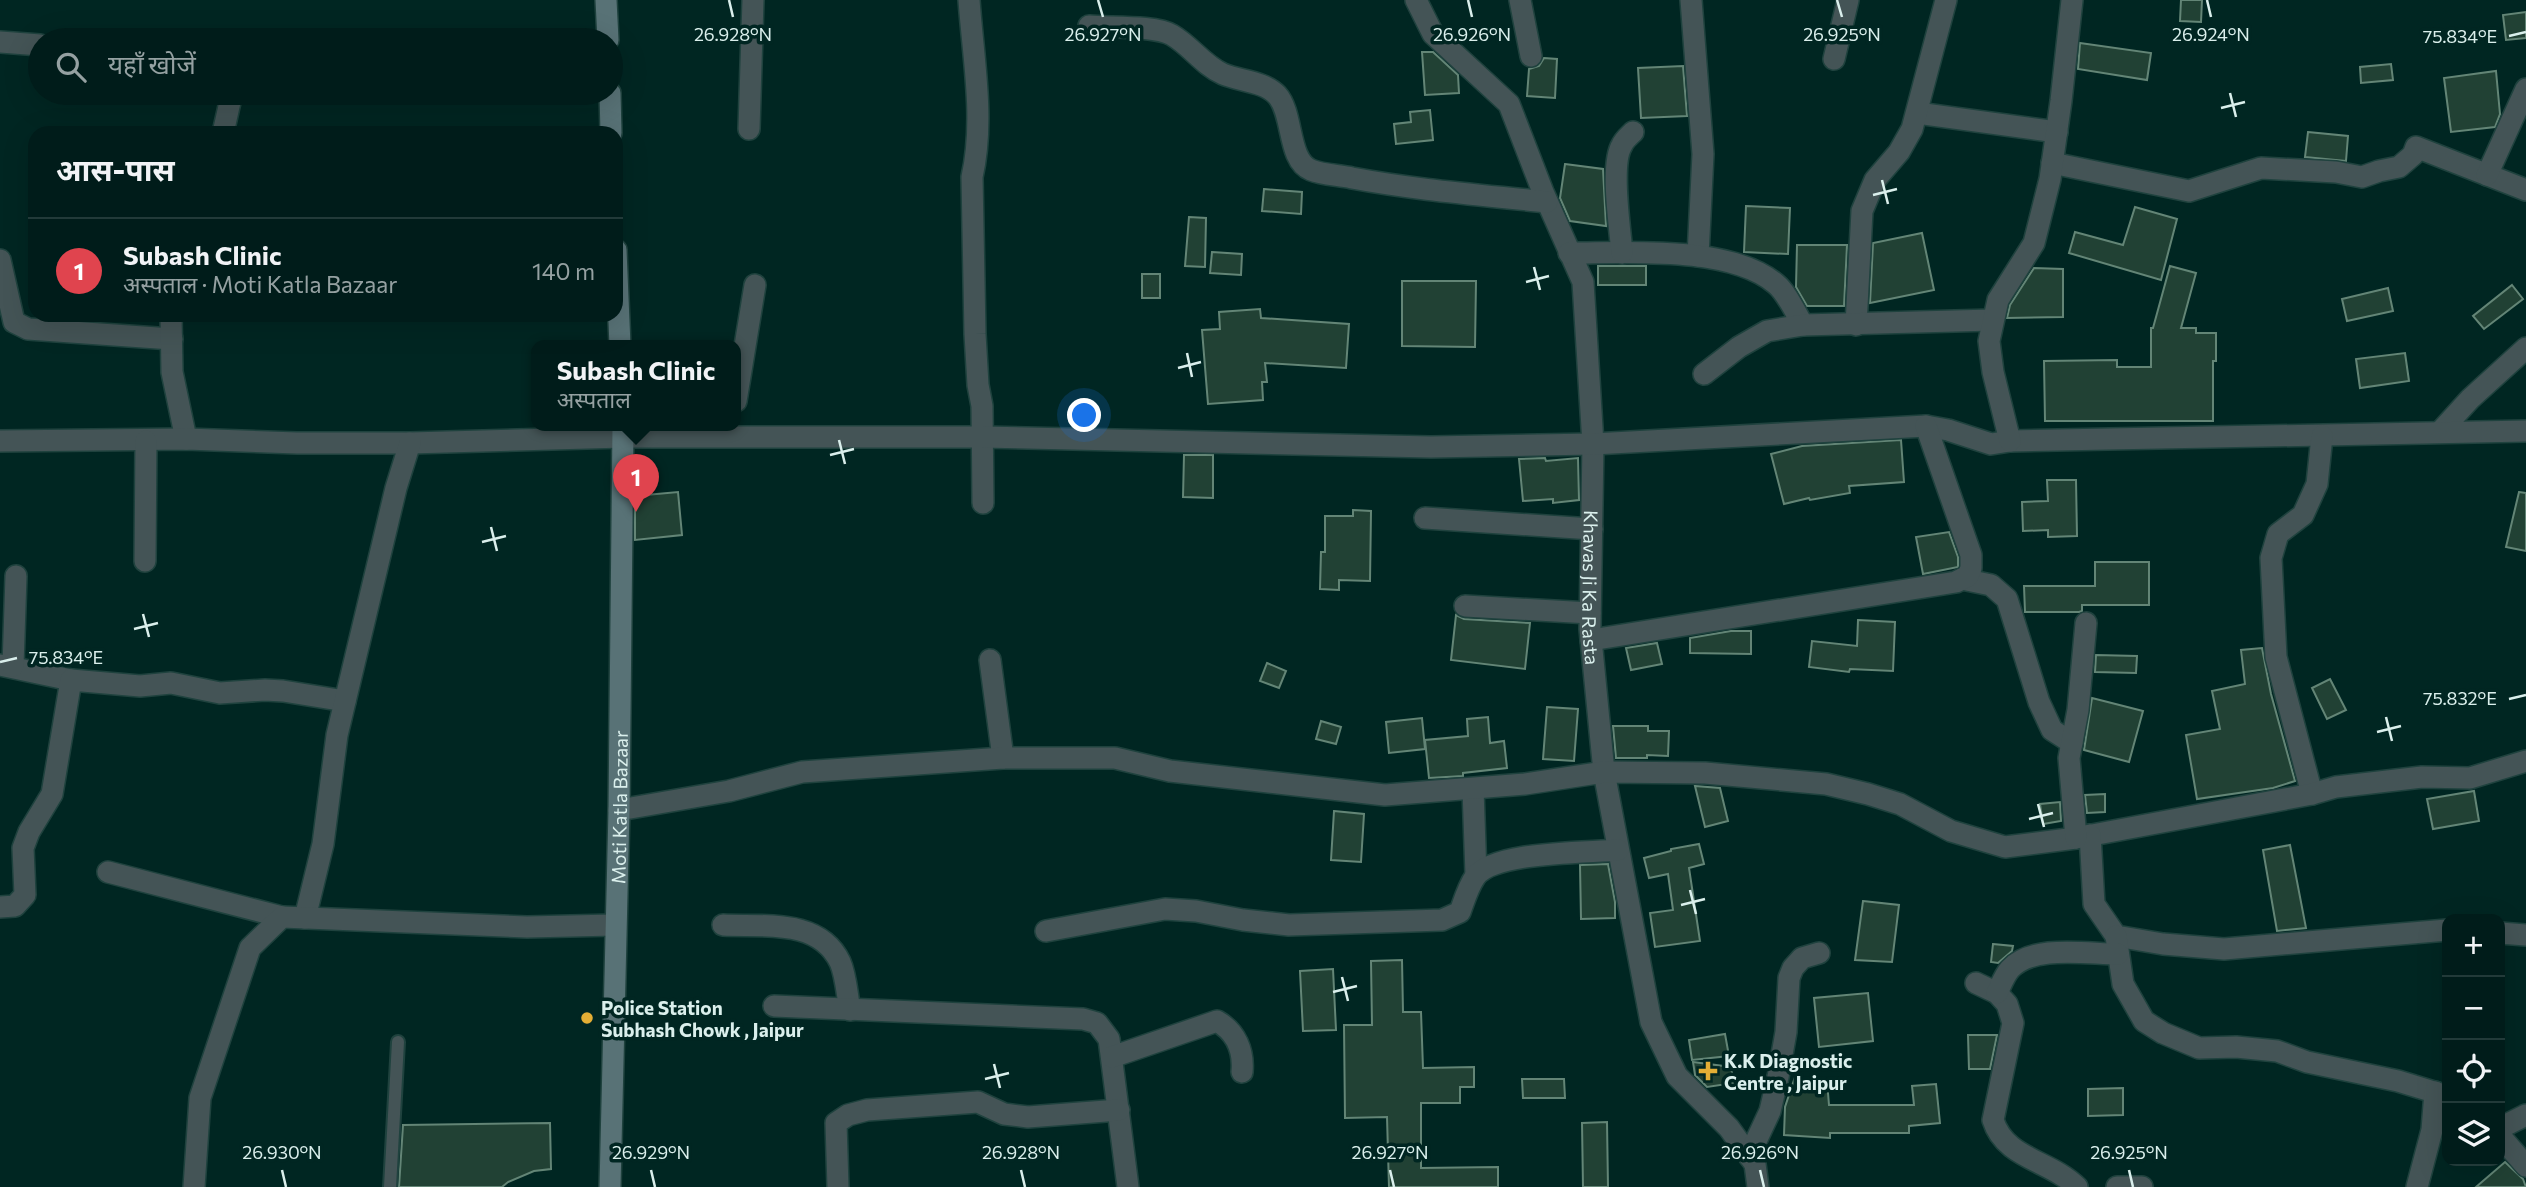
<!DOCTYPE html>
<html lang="hi">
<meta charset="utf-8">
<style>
body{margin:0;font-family:Commissioner,"Noto Sans Devanagari",sans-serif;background:#0a2523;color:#f1f3f6}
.controls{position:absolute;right:21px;bottom:21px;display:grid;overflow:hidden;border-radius:14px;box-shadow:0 7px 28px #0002}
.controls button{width:63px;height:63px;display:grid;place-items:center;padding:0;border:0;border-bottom:2px solid #223a39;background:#001c1a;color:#f1f3f6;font:35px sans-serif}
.you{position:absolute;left:1085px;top:416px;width:24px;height:24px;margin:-18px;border:5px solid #fff;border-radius:50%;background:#1a73e8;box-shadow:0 0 0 10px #1a73e833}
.badge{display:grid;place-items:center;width:46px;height:46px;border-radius:50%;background:#e4ae35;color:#fff;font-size:23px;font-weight:700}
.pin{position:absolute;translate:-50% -58px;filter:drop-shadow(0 2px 4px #0008)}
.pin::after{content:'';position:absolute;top:37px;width:24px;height:21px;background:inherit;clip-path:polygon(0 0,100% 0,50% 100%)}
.popup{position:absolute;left:531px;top:340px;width:210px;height:91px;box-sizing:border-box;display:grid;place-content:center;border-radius:14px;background:#001c1a;filter:drop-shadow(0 2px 5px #0005);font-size:23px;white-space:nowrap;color:#95a1a2}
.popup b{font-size:26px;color:#f1f3f6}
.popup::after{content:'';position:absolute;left:50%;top:100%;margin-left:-14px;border:14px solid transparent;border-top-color:#001c1a}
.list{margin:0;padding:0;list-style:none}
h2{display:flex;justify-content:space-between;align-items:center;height:91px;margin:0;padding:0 28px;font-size:30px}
h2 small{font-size:23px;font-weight:400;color:#95a1a2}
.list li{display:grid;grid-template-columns:46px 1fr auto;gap:21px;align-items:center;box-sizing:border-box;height:105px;padding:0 28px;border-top:2px solid #223a39}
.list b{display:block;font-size:26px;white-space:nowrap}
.list p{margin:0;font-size:23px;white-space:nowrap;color:#95a1a2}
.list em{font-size:23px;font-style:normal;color:#95a1a2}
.icon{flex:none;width:38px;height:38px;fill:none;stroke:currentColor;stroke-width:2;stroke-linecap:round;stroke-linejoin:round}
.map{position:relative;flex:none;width:2526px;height:1187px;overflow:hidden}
.search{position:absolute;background:#001c1a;box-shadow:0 7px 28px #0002;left:28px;top:28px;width:595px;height:77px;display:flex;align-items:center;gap:18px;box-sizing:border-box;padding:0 24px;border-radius:38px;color:#95a1a2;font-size:26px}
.panel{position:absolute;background:#001c1a;box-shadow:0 7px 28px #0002;left:28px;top:126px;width:595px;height:196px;border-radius:21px}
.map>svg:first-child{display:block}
</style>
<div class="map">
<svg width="2526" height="1187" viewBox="0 0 2526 1187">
<rect width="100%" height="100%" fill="#002622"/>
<g fill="#214134" stroke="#638576" stroke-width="2">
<polygon points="2181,0 2202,0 2201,22 2180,21"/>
<polygon points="2526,12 2526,38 2506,40 2503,15"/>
<polygon points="2080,43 2151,53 2147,80 2078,69"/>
<polygon points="1422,52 1433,52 1458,75 1459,93 1425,95"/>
<polygon points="1544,58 1557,59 1555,98 1527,96 1529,69 1539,66"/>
<polygon points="2391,64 2393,80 2361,83 2360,67"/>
<polygon points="1683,66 1687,116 1641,118 1638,68"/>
<polygon points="2496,71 2500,114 2495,127 2451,132 2444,78"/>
<polygon points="1430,110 1433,140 1396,144 1394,124 1411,122 1410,112"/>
<polygon points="2308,132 2348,136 2346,161 2305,157"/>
<polygon points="1565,164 1603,169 1606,226 1570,221 1560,198"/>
<polygon points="1264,189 1302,192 1301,214 1262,211"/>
<polygon points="1746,206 1790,208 1788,254 1744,252"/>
<polygon points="2135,207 2177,219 2161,280 2069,253 2075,232 2123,245"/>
<polygon points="1189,217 1206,218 1205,267 1185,266"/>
<polygon points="1922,233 1934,290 1870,303 1873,243"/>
<polygon points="1797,245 1847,245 1844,306 1807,306 1796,287"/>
<polygon points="1212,252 1242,254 1241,275 1210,273"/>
<rect x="1598" y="266" width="48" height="19"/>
<polygon points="2170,266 2196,273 2181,328 2196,328 2196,333 2216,333 2216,361 2213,361 2213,421 2045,421 2044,361 2117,360 2117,367 2151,367 2151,328 2153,328"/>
<polygon points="2034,268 2063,269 2063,317 2007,318 2010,305"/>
<rect x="1142" y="274" width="18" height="24"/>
<polygon points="1402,281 1476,281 1475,347 1402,346"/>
<polygon points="2512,285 2523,299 2484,329 2473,316"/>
<polygon points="2388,288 2393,311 2347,321 2342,299"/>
<polygon points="1260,309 1261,318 1349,324 1346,368 1265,363 1267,382 1262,382 1263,400 1208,404 1202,330 1220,329 1219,312"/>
<polygon points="2405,353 2409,381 2360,388 2356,359"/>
<polygon points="1901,440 1904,482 1849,486 1850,493 1810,500 1809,498 1784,504 1771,454 1802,446"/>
<polygon points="1184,455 1213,455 1213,498 1183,497"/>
<polygon points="1545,458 1546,461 1578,458 1579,500 1553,503 1553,499 1523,501 1519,459"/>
<polygon points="2047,480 2076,480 2077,536 2048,537 2048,530 2023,531 2022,502 2048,501"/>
<polygon points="678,492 682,535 635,540 635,496"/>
<polygon points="2519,492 2526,493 2526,551 2506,547"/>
<polygon points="1353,510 1371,511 1370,581 1339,580 1339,590 1320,589 1321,552 1325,552 1325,516 1353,516"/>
<polygon points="1949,532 1958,557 1958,567 1923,574 1916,537"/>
<polygon points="2095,562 2149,562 2149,605 2082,605 2082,611 2079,612 2025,612 2024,586 2095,586"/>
<polygon points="1456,615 1464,619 1530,623 1525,669 1451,660"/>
<polygon points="1858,620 1895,622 1893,671 1850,669 1849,672 1809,667 1812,641 1857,646"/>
<polygon points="1731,631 1751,631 1751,654 1690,653 1690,638"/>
<polygon points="1657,643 1662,664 1631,670 1626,648"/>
<polygon points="2262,648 2271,694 2295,781 2273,788 2197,799 2186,735 2220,729 2212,691 2245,684 2241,650"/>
<polygon points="2096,655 2137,656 2136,673 2095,672"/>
<polygon points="1267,663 1286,671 1279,688 1260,681"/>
<polygon points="2330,679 2346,710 2327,719 2312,688"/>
<polygon points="2092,698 2143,711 2129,762 2084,750"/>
<polygon points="1547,707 1578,709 1574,761 1543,759"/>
<polygon points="1488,717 1490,743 1504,741 1507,768 1463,773 1463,776 1429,778 1425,740 1468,736 1467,719"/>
<polygon points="1422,718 1425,749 1389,753 1386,722"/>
<polygon points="1321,721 1341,727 1336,744 1316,739"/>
<polygon points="1613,726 1648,726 1648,731 1669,731 1668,756 1647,755 1647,758 1616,758"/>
<polygon points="1695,786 1720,788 1728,821 1705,827"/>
<polygon points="2474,791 2479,821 2433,829 2427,799"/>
<polygon points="2105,794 2105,812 2087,813 2085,795"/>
<polygon points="2060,802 2061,821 2043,824 2040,804"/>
<polygon points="1334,811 1364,814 1361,862 1331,860"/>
<polygon points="1699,844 1704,864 1689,868 1700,941 1655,947 1650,913 1673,910 1668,874 1649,878 1644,858 1671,851 1671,849"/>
<polygon points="2290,845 2306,928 2277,931 2263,850"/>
<polygon points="1608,864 1615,902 1615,918 1581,919 1580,865"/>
<polygon points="1863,901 1899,905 1892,962 1855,960"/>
<polygon points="1993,944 2013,946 2012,951 1998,963 1991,962"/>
<polygon points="1402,960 1403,1012 1421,1012 1423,1068 1474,1067 1474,1087 1460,1087 1460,1103 1421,1103 1421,1168 1498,1167 1498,1187 1389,1187 1387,1117 1345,1118 1344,1025 1372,1025 1371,961"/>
<polygon points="1333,969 1336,1030 1303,1031 1300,971"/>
<polygon points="1868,993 1873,1041 1819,1047 1814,998"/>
<polygon points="1725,1034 1729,1056 1692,1060 1689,1040"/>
<polygon points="1968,1035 1997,1035 1990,1069 1969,1069"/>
<polygon points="1693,1062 1731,1067 1734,1083 1707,1087 1695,1075"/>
<polygon points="1795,1077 1827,1081 1829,1105 1914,1105 1912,1086 1936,1084 1940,1123 1909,1126 1909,1133 1830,1133 1830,1138 1784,1135 1785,1107"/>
<polygon points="1522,1079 1564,1079 1565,1098 1523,1098"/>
<polygon points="2123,1088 2123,1115 2088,1116 2088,1089"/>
<polygon points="1607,1122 1608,1187 1583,1187 1582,1123"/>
<polygon points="550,1123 551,1169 534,1171 508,1182 502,1187 399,1187 403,1125"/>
<polygon points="2505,1162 2523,1179 2526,1187 2476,1187"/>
</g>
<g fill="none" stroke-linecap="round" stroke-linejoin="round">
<g stroke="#1f423e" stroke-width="16">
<polyline id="lane" points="390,1187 398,1042"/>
</g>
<g stroke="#1f423e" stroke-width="24">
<g id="street">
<path d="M969 0C973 57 985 120 972 177L975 334 978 385 982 406 983 503"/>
<path id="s1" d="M1416 0 1433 34 1509 104 1543 192 1583 282 1593 444 1590 629 1604 772 1651 1022 1677 1076 1729 1128 1755 1164 1758 1187"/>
<polyline points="1520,0 1531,56"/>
<polyline points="1691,0 1703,154 1698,256"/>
<path d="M1089 26C1110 28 1155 25 1172 35 1191 46 1203 65 1223 74 1239 81 1264 81 1277 95 1294 114 1287 160 1311 170 1323 175 1339 175 1352 178 1416 190 1482 195 1547 202"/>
<polyline points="0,42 40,45"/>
<polyline points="1834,59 1848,0"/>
<polyline points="1917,113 2057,132"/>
<polyline points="749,129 753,0"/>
<polyline points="223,133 232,93"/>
<polyline points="2052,163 2189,191 2261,168 2336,172 2362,177 2379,171 2399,167 2413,155 2416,147 2526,190"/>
<polyline points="2487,175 2526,89"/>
<path d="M1569 253C1627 253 1730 245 1776 284 1787 293 1795 312 1803 325"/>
<path d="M1622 253C1620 228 1610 164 1622 145 1624 140 1629 136 1633 132"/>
<polyline points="0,260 14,322 28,329 172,339"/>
<polyline points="171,315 172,372 186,439"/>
<polyline points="1856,325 1862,211 1875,180 1899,152 1912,129 1946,0"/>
<polyline points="1704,374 1739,347 1767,331 1803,325 1993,320"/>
<polyline points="736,401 755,285"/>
<polyline points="2440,432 2470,399 2526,348"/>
<polyline points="0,441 186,439 297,443 410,443 623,437 982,437 1431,447 1593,444 1926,426 1948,430 1991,444 2010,441 2526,431"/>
<polyline points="2010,441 1993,372 1989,341 1998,300 2034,243 2050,179 2061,101 2072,0"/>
<polyline points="1425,518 1592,529"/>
<polyline points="145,561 146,441"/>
<polyline points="1962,579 1991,585 2007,599 2039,702 2052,730 2072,743"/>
<polyline points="1465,606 1590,613"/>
<polyline points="1591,640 1956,582 1968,576 1971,568 1971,555 1926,426"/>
<polyline points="990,660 1003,758"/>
<polyline points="0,665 71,680"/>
<polyline points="13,666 16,576"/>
<polyline points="1473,789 1476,875"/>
<polyline points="2312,794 2276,657 2271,558 2278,534 2303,515 2317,484 2322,436"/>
<polyline points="619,810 729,791 802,772 1003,758 1115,758 1170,771 1385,795 1525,784 1604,772 1705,773 1826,784 1868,794 1900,804 1951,831 2005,847 2076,838 2312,794 2336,787 2422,777 2470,778 2526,761"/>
<polyline points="2090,835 2094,904 2116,936 2163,944 2224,949 2447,930"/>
<polyline points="2076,838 2069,758 2078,710 2086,623"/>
<polyline points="108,872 282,917"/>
<polyline points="0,907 15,906 25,895 23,848 29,832 52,794 71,680 140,686 171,683 220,693 265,690 283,691 345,701"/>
<polyline points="305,918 323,844 337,735 396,488 410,443"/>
<path d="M723 925C764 927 819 918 840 962 846 975 847 995 850 1010"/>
<path d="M1046 931 1165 909 1196 911 1243 920 1289 925 1442 920 1460 912C1464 901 1468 887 1475 877 1493 851 1587 853 1618 850"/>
<polyline points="2500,933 2526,935"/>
<polyline points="2116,936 2123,984 2144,1021 2163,1033 2199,1048 2236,1047 2277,1051 2307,1062 2398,1081 2447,1096"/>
<path d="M1976 983 1997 993 2007 1004 2013 1023 1993 1120C2005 1159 2050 1160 2077 1187"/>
<path d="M1997 993C2001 985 2004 976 2010 969 2033 944 2087 954 2118 954"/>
<polyline points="774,1006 1083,1019 1097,1023 1109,1039 1128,1187"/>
<path d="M1112 1057 1217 1021C1236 1032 1244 1051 1242 1072"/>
<polyline points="2500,1128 2526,1115"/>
<polyline points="2500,1136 2526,1166"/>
<polyline points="1749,1156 1770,1111 1778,1077 1786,1032 1789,978 1793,968 1802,958 1819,953"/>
<polyline points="194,1187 200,1098 250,948 282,917 527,927 614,925"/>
<polyline points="838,1187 836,1123 848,1115 867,1110 978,1102 1004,1114 1028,1117 1119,1110"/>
<polyline points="2117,1187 2142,1187"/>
<polyline points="2417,1187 2432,1130 2435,1092"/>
</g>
</g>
<g stroke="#1f423e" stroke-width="24">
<g id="secondary">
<polyline points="606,0 608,40"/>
<polyline points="610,93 611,133"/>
<polyline points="616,250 620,346"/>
<path id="s2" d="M610 1187 619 810 623 426"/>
</g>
</g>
<use href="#lane" stroke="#445456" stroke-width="12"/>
<use href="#street" stroke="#445456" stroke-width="21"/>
<use href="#secondary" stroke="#587276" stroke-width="21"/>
</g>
<path fill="none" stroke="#daefec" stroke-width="2.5" d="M729 0 733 17M1098 0 1103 17M1468 0 1472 17M1837 0 1842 17M2207 0 2211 17M2509 36 2526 32M2230 93 2236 117M2221 108 2245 102M1882 180 1888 204M1873 195 1897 189M1534 267 1540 290M1526 282 1549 276M1187 353 1192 377M1178 368 1201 362M839 440 845 464M830 455 854 449M491 527 497 551M482 542 506 536M143 614 149 637M134 629 158 623M0 662 17 658M2509 699 2526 695M2386 717 2392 741M2377 732 2401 726M2038 804 2044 827M2029 819 2053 813M1690 890 1696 914M1681 905 1705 899M1342 977 1348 1001M1333 992 1357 986M994 1064 1000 1088M985 1079 1009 1073M282 1170 286 1187M651 1170 655 1187M1021 1170 1025 1187M1390 1170 1394 1187M1760 1170 1764 1187M2129 1170 2133 1187"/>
<g fill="#e4ae35" stroke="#002622" stroke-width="2.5">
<circle cx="587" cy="1018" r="7"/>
<path d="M1704.5 1060.5h7v7h7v7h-7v7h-7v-7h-7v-7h7z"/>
</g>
<g text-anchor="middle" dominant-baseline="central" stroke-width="7" stroke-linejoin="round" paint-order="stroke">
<g font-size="19" fill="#daefec" stroke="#002622">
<text stroke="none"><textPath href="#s1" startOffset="640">Khavas Ji Ka Rasta</textPath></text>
<text stroke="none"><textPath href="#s2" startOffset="380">Moti Katla Bazaar</textPath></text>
</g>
<g font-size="19" font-weight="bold" fill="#daefec" stroke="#002622" text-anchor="start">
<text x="601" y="1007">Police Station<tspan x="601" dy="22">Subhash Chowk , Jaipur</tspan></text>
<text x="1724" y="1060">K.K Diagnostic<tspan x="1724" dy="22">Centre , Jaipur</tspan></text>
</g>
</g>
<g font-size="18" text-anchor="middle" fill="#daefec" stroke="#002622" stroke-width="7" stroke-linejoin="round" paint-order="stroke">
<text x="733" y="41">26.928°N</text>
<text x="1103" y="41">26.927°N</text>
<text x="1472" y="41">26.926°N</text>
<text x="1842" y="41">26.925°N</text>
<text x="2211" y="41">26.924°N</text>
<text x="2460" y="43">75.834°E</text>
<text x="66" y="664">75.834°E</text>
<text x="2460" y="705">75.832°E</text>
<text x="282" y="1159">26.930°N</text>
<text x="651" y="1159">26.929°N</text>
<text x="1021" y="1159">26.928°N</text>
<text x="1390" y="1159">26.927°N</text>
<text x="1760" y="1159">26.926°N</text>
<text x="2129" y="1159">26.925°N</text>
</g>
</svg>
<div class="controls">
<button>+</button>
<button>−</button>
<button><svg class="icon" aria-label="locate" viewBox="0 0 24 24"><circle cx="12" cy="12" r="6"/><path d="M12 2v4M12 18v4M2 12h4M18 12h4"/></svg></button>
<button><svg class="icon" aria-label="layers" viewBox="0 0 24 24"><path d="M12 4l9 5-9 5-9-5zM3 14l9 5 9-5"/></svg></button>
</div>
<div class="you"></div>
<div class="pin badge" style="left:636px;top:512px;background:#e0444e">1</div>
<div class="popup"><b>Subash Clinic</b>अस्पताल</div>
<div class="search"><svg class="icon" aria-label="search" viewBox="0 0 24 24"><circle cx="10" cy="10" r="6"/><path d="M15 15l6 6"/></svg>यहाँ खोजें</div>
<section class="panel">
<h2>आस-पास<small></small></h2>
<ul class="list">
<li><span class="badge" style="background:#e0444e">1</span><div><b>Subash Clinic</b><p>अस्पताल · Moti Katla Bazaar</p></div><em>140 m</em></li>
</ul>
</section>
</div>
